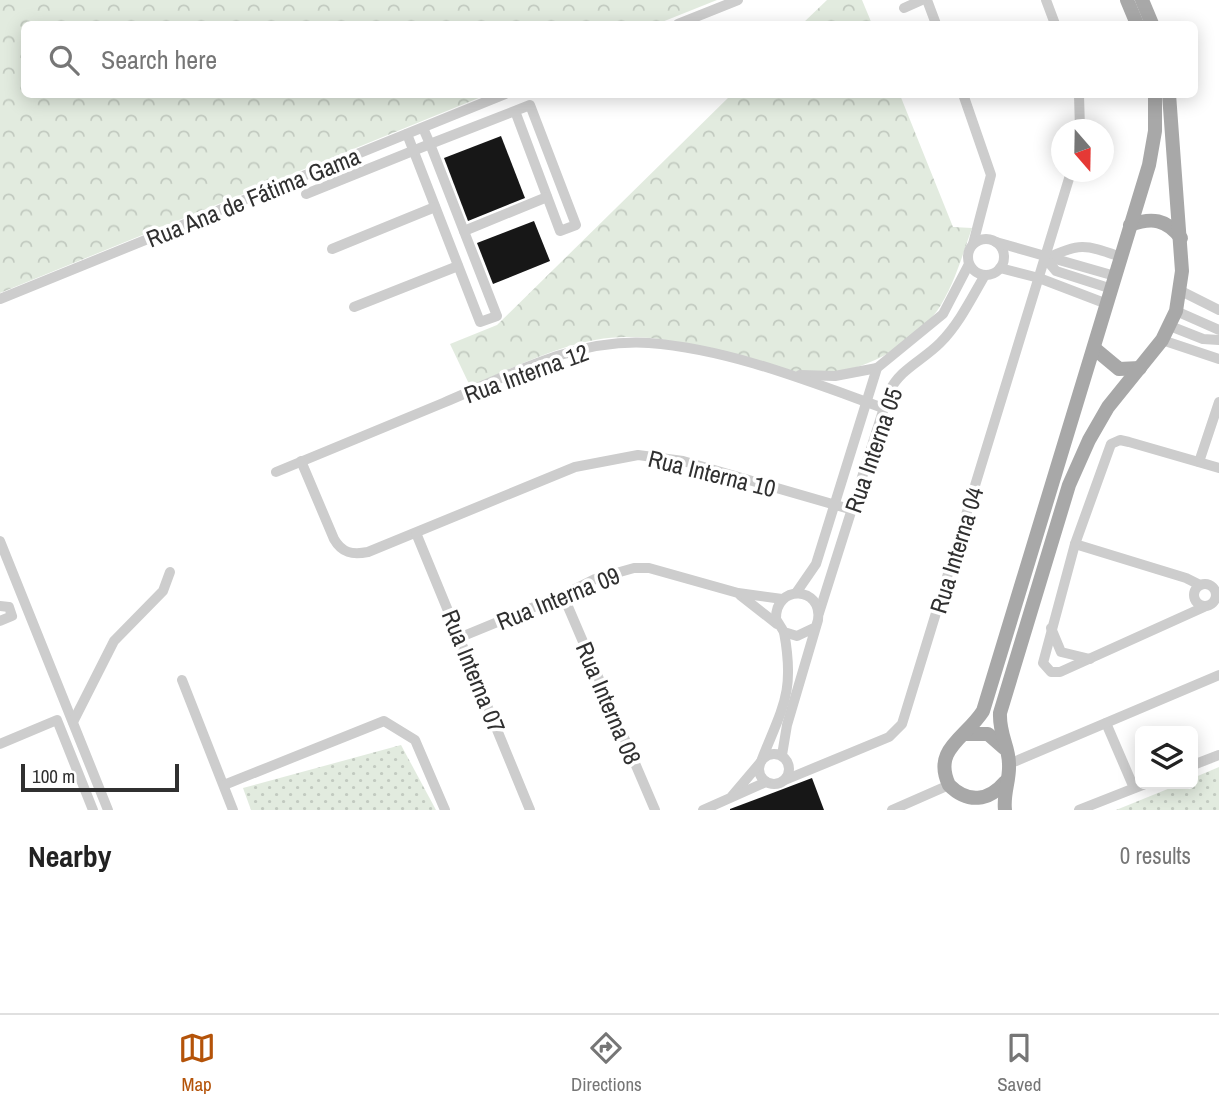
<!DOCTYPE html>
<meta charset="utf-8">
<style>
body{margin:0;font-family:"Archivo Narrow",sans-serif;background:#f2f2f2;color:#222}
.controls{position:absolute;right:21px;bottom:21px;display:grid;overflow:hidden;border-radius:10px;box-shadow:0 4px 18px #0003}
.controls button{width:63px;height:63px;display:grid;place-items:center;padding:0;border:0;border-bottom:2px solid #e0e0e0;background:#fff;color:#222;font:35px sans-serif}
.compass{position:absolute;left:1051px;top:119px;width:63px;height:63px;border-radius:50%;background:#fff;box-shadow:0 4px 18px #0003;rotate:160deg}
.scale{position:absolute;left:21px;bottom:18px;width:158px;box-sizing:border-box;padding-left:7px;border:4px solid #303030;border-top:0;font-size:19px;line-height:24px;white-space:nowrap;color:#303030;-webkit-text-stroke:5px #fff;paint-order:stroke}
.list{margin:0;padding:0;list-style:none}
h2{display:flex;justify-content:space-between;align-items:center;height:91px;margin:0;padding:0 28px;font-size:30px}
h2 small{font-size:23px;font-weight:400;color:#767676}
.icon{flex:none;width:38px;height:38px;fill:none;stroke:currentColor;stroke-width:2;stroke-linecap:round;stroke-linejoin:round}
.map{position:relative;flex:none;width:1219px;height:810px;overflow:hidden}
.search{position:absolute;background:#fff;box-shadow:0 4px 18px #0003;left:21px;right:21px;top:21px;height:77px;display:flex;align-items:center;gap:18px;box-sizing:border-box;padding:0 24px;border-radius:10px;color:#767676;font-size:26px}
.sheet{height:203px;background:#fff}
nav{display:flex;justify-content:space-around;align-items:center;box-sizing:border-box;height:98px;border-top:2px solid #e0e0e0;background:#fff;font-size:19px;color:#767676}
nav a{display:grid;justify-items:center;gap:4px}
nav .on{color:#b45309}
.map>svg:first-child{display:block}
</style>
<div class="map">
<svg width="1219" height="810" viewBox="0 0 1219 810">
<defs>
<pattern id="grass-dots" width="8" height="8" patternUnits="userSpaceOnUse" patternTransform="scale(1.75)"><rect width="8" height="8" fill="#e2ebdf"/><path d="M2 2h.1M6 6h.1" fill="none" stroke="#c2cac0" stroke-width="1.8" stroke-linecap="round"/></pattern>
<pattern id="forest-crowns" width="20" height="18" patternUnits="userSpaceOnUse" patternTransform="scale(1.75)"><rect width="20" height="18" fill="#e2ebdf"/><path d="M2 6a3 3 0 1 1 6 0M12 15a3 3 0 1 1 6 0" fill="none" stroke="#c2cac0"/></pattern>
</defs>
<rect width="100%" height="100%" fill="#fff"/>
<g fill="url(#grass-dots)">
<polygon points="401,745 436,810 251,810 243,788"/>
<polygon points="1219,767 1219,810 1116,810 1180,784 1193,784 1193,778"/>
</g>
<g fill="url(#forest-crowns)">
<polygon points="0,0 717,0 657,24 24,24 24,94 486,95 0,293"/>
<polygon points="827,0 862,0 872,24 802,24"/>
<path d="M731 95H900L953 227 972 228C962 256 954 286 937 311 908 350 852 379 803 373 745 365 687 336 626 337 573 337 518 366 470 386L450 344 497 325Z"/>
</g>
<g fill="#171717">
<polygon points="501,136 525,198 468,221 444,158"/>
<polygon points="534,221 550,261 493,284 477,243"/>
<polygon points="812,778 824,810 730,810 730,809"/>
</g>
<g fill="none" stroke-linecap="round" stroke-linejoin="round">
<g stroke="#cdcdcd" stroke-width="10">
<polyline points="927,0 936,24"/>
<polyline points="1046,0 1055,24"/>
<polyline points="904,8 922,0"/>
<polyline points="678,24 738,0"/>
<polyline points="963,94 991,175 973,244"/>
<polyline points="1079,94 1080,130"/>
<polyline points="407,134 480,322 497,316 430,144 530,105 576,225 560,231 515,111"/>
<polyline points="306,194 430,144 423,128"/>
<polyline points="464,231 547,197"/>
<circle cx="986" cy="257" r="18"/>
<polyline points="996,242 1115,276"/>
<polyline points="332,249 435,207"/>
<path d="M1046 259C1080 242 1086 245 1121 257"/>
<polyline points="1046,259 1056,271 1112,289"/>
<polyline points="1000,268 1039,278 1107,304"/>
<polyline points="1181,291 1219,310"/>
<polyline points="0,299 505,94"/>
<polyline points="354,307 458,266"/>
<polyline points="1176,311 1219,330"/>
<polyline points="1170,326 1203,339 1219,340"/>
<polyline points="1162,340 1219,359"/>
<polyline points="800,375 835,376 877,368"/>
<path d="M301 461 334 539C342 553 352 555 368 552L575 467 638 455 683 461 853 510"/>
<polyline points="1199,462 1219,402"/>
<path d="M276 472C331 449 387 426 443 403 508 376 575 338 649 343 729 349 808 381 883 408"/>
<polyline points="416,533 530,810"/>
<polyline points="0,541 108,810"/>
<polyline points="1075,544 1186,578 1200,585"/>
<circle cx="1205" cy="595" r="11"/>
<polyline points="796,593 816,564 877,368 943,314 969,264"/>
<polyline points="563,595 655,810"/>
<polyline points="740,595 777,624"/>
<polyline points="0,606 9,607 12,616 0,621"/>
<polyline points="1204,607 1060,672 1051,672 1043,663 1075,544 1111,444 1120,440 1129,442 1219,468"/>
<path d="M819 613 889 392C900 369 922 361 940 343 959 324 971 299 985 275"/>
<polyline points="1051,628 1061,652 1090,659"/>
<polyline points="461,637 563,595 595,579 634,568 649,568 738,593 782,599"/>
<polyline points="182,680 233,810"/>
<polyline points="73,722 114,641 163,591 170,572"/>
<polyline points="1106,723 1134,788"/>
<polyline points="0,744 57,720 93,810"/>
<circle cx="774" cy="769" r="15"/>
<path d="M782 755 787 725 818 620C823 586 775 584 776 619L784 632 797 636 816 627"/>
<path d="M762 759C783 706 795 692 784 632"/>
<polyline points="1009,764 1219,675"/>
<polyline points="1193,765 1219,755"/>
<polyline points="785,780 889,737 902,724 1071,172"/>
<polyline points="224,785 384,721 415,740 445,810"/>
<polyline points="732,796 760,763"/>
<polyline points="703,810 766,782"/>
<polyline points="892,810 949,785"/>
<polyline points="1079,810 1145,784"/>
</g>
<g stroke="#a8a8a8" stroke-width="14">
<polyline points="1127,0 1137,24"/>
<polyline points="1142,0 1152,24"/>
<path d="M1130 225C1152 217 1166 219 1181 238"/>
<polyline points="1095,349 1119,369 1140,368"/>
<polyline points="965,734 988,734 1004,748"/>
<path d="M1005 782C989 801 968 804 949 785 932 749 966 738 983 711L1149 165 1155 131V94"/>
<path d="M1005 810C1003 793 1010 780 1009 764 1009 746 999 735 1000 713L1069 485 1089 440 1108 407 1162 340 1176 311 1182 271 1169 94"/>
</g>
</g>
<g text-anchor="middle" dominant-baseline="central" stroke-width="7" stroke-linejoin="round" paint-order="stroke">
<g font-size="24" fill="#303030" stroke="#fff">
<text transform="translate(253 197) rotate(-22)">Rua Ana de Fátima Gama</text>
<text transform="translate(526 373) rotate(-20)">Rua Interna 12</text>
<text transform="translate(873 450) rotate(-71)">Rua Interna 05</text>
<text transform="translate(712 473) rotate(14)">Rua Interna 10</text>
<text transform="translate(956 550) rotate(-73)">Rua Interna 04</text>
<text transform="translate(558 598) rotate(-22)">Rua Interna 09</text>
<text transform="translate(474 671) rotate(68)">Rua Interna 07</text>
<text transform="translate(609 703) rotate(67)">Rua Interna 08</text>
</g>
</g>
</svg>
<div class="controls">
<button><svg class="icon" aria-label="layers" viewBox="0 0 24 24"><path d="M12 4l9 5-9 5-9-5zM3 14l9 5 9-5"/></svg></button>
</div>
<svg class="compass" viewBox="-18 -18 36 36"><path d="M0-13l5 13h-10z" fill="#e53935"/><path d="M0 13l5-13h-10z" fill="#767676"/></svg>
<div class="scale">100 m</div>
<div class="search"><svg class="icon" aria-label="search" viewBox="0 0 24 24"><circle cx="10" cy="10" r="6"/><path d="M15 15l6 6"/></svg>Search here</div>
</div>
<section class="sheet">
<h2>Nearby<small>0 results</small></h2>
<ul class="list">
</ul>
</section>
<nav>
<a class="on"><svg class="icon" aria-label="map" viewBox="0 0 24 24"><path d="M3 6l6-2 6 2 6-2v14l-6 2-6-2-6 2zM9 4v14M15 6v14"/></svg>Map</a>
<a><svg class="icon" aria-label="directions" viewBox="0 0 24 24"><path d="M12 3l9 9-9 9-9-9zM9 14v-3h6M13 9l2 2-2 2"/></svg>Directions</a>
<a><svg class="icon" aria-label="saved" viewBox="0 0 24 24"><path d="M7 4h10v16l-5-4-5 4z"/></svg>Saved</a>
</nav>
